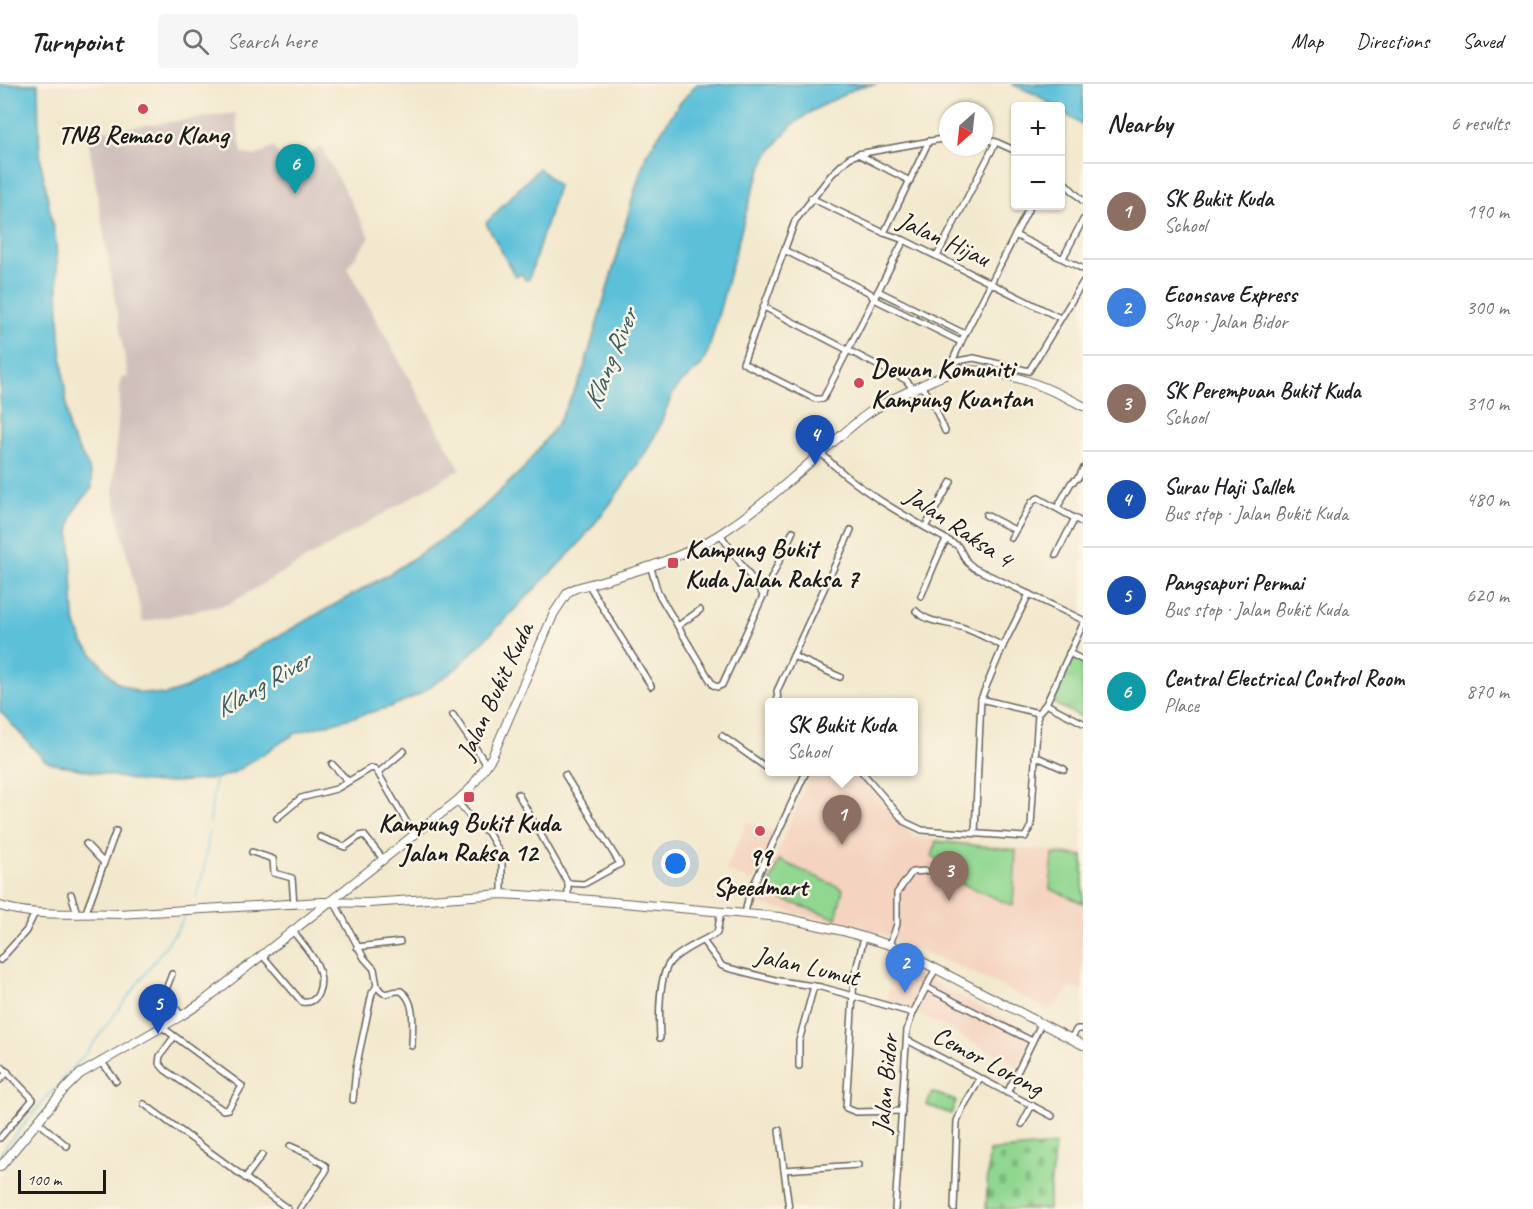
<!DOCTYPE html>
<meta charset="utf-8">
<style>
body{margin:0;font-family:Caveat,sans-serif;background:#f6f6f6;color:#202124}
.controls{position:absolute;right:18px;top:18px;display:grid;overflow:hidden;border-radius:6px;box-shadow:0 2px 4px #0004}
.controls button{width:54px;height:54px;display:grid;place-items:center;padding:0;border:0;border-bottom:2px solid #e0e0e0;background:#fff;color:#202124;font:30px sans-serif}
.compass{position:absolute;left:939px;top:18px;width:54px;height:54px;border-radius:50%;background:#fff;box-shadow:0 2px 4px #0004;rotate:207deg}
.scale{position:absolute;left:18px;bottom:15px;width:88px;box-sizing:border-box;padding-left:6px;border:3px solid #1c1c1c;border-top:0;font-size:16px;line-height:21px;white-space:nowrap;color:#1c1c1c;-webkit-text-stroke:4px #fcf5e5;paint-order:stroke}
.you{position:absolute;left:676px;top:780px;width:21px;height:21px;margin:-15px;border:4px solid #fff;border-radius:50%;background:#1a73e8;box-shadow:0 0 0 9px #1a73e833}
.badge{display:grid;place-items:center;width:39px;height:39px;border-radius:50%;background:#111827;color:#fff;font-size:20px;font-weight:700}
.pin{position:absolute;translate:-50% -50px;filter:drop-shadow(0 2px 3px #0008)}
.pin::after{content:'';position:absolute;top:32px;width:21px;height:18px;background:inherit;clip-path:polygon(0 0,100% 0,50% 100%)}
.popup{position:absolute;left:765px;top:614px;width:153px;height:78px;box-sizing:border-box;display:grid;place-content:center;border-radius:6px;background:#fff;filter:drop-shadow(0 2px 4px #0005);font-size:20px;white-space:nowrap;color:#757577}
.popup b{font-size:22px;color:#202124}
.popup::after{content:'';position:absolute;left:50%;top:100%;margin-left:-12px;border:12px solid transparent;border-top-color:#fff}
.list{margin:0;padding:0;list-style:none}
h2{display:flex;justify-content:space-between;align-items:center;height:78px;margin:0;padding:0 24px;font-size:26px}
h2 small{font-size:20px;font-weight:400;color:#757577}
.list li{display:grid;grid-template-columns:39px 1fr auto;gap:18px;align-items:center;box-sizing:border-box;height:96px;padding:0 24px;border-top:2px solid #e0e0e0}
.list b{display:block;font-size:22px;white-space:nowrap}
.list p{margin:0;font-size:20px;white-space:nowrap;color:#757577}
.list em{font-size:20px;font-style:normal;color:#757577}
.icon{flex:none;width:33px;height:33px;fill:none;stroke:currentColor;stroke-width:2;stroke-linecap:round;stroke-linejoin:round}
.map{position:relative;flex:none;width:1083px;height:1125px;overflow:hidden}
header{display:flex;align-items:center;gap:36px;box-sizing:border-box;height:84px;padding:0 30px;background:#fff;border-bottom:2px solid #e0e0e0}
header strong{font-size:28px}
nav{display:flex;gap:33px;margin-inline-start:auto;font-size:21px}
.search{width:420px;height:54px;background:#f6f6f6;display:flex;align-items:center;gap:15px;box-sizing:border-box;padding:0 21px;border-radius:6px;color:#757577;font-size:22px}
main{display:flex}
aside{flex:1;background:#fff}
.map>svg:first-child{display:block}
</style>
<header>
<strong>Turnpoint</strong>
<div class="search"><svg class="icon" aria-label="search" viewBox="0 0 24 24"><circle cx="10" cy="10" r="6"/><path d="M15 15l6 6"/></svg>Search here</div>
<nav><a>Map</a><a>Directions</a><a>Saved</a></nav>
</header>
<main>
<div class="map">
<svg width="1083" height="1125" viewBox="0 0 1083 1125">
<defs>
<pattern id="grass-tufts" width="24" height="20" patternUnits="userSpaceOnUse" patternTransform="scale(1.5)"><rect width="24" height="20" fill="#91d790"/><path d="M3 7l-1-3M5 7V3M7 7l1-3M15 17l-1-3M17 17v-4M19 17l1-3" fill="none" stroke="#7cb87c"/></pattern>
<pattern id="cemetery-stones" width="16" height="16" patternUnits="userSpaceOnUse" patternTransform="scale(1.5)"><rect width="16" height="16" fill="#91d790"/><path d="M2 7V4a2 2 0 0 1 4 0v3zM10 15v-3a2 2 0 0 1 4 0v3z" fill="#7cb87c"/></pattern>
</defs>
<rect width="100%" height="100%" fill="#fcf5e5"/>
<filter id="ink" filterUnits="userSpaceOnUse"><feTurbulence type="fractalNoise" baseFrequency=".0167" numOctaves="2"/><feDisplacementMap in="SourceGraphic" scale="12" xChannelSelector="R" yChannelSelector="G"/><feConvolveMatrix kernelMatrix="1 2 1 2 8 2 1 2 1" color-interpolation-filters="sRGB"/></filter>
<filter id="wash" filterUnits="userSpaceOnUse"><feTurbulence type="fractalNoise" baseFrequency=".008" numOctaves="4" result="noise"/><feDisplacementMap in="SourceGraphic" scale="24" xChannelSelector="R" yChannelSelector="G"/><feGaussianBlur stdDeviation="1.35" result="paint"/><feColorMatrix in="noise" values="0 0 0 0 0 0 0 0 0 0 0 0 0 0 0 0 0 1.4 0 .05"/><feComposite in="paint" operator="in"/></filter>
<g filter="url(#wash)">
<rect width="100%" height="100%" fill="#f2e8cd"/>
<g fill="#f4d3c0">
<polygon points="812,688 857,688 913,753 1015,764 1083,769 1083,907 1070,904 1049,927 987,895 883,850 755,819"/>
<polygon points="747,737 775,749 753,798 726,786"/>
<polygon points="890,877 1033,950 1018,982 910,925 887,920"/>
</g>
<polygon fill="#d0c0bc" points="235,29 242,69 255,72 274,63 281,77 294,70 297,76 321,63 370,153 347,184 460,385 229,520 143,538 113,411 121,294 128,293 87,49"/>
<polygon fill="url(#grass-tufts)" stroke="#567a56" stroke-width="1.5" points="1072,573 1083,578 1083,634 1055,620 1054,614"/>
<polygon fill="url(#cemetery-stones)" stroke="#567a56" stroke-width="1.5" points="1055,1061 1048,1125 986,1125 989,1067"/>
<g fill="#91d790" stroke="#567a56" stroke-width="1.5">
<polygon points="936,757 1016,766 1013,822 942,791 946,779 932,773"/>
<polygon points="1053,770 1083,772 1083,819 1050,805"/>
<polygon points="779,776 843,805 836,834 766,810"/>
<polygon points="932,1008 956,1017 951,1030 927,1021"/>
</g>
<g fill="#5bc0d9" stroke="#3c6e7a" stroke-width="1.5">
<path d="M0 0H38L39 55 41 79 56 159 60 253 69 348 88 382 92 395V404C81 417 71 426 70 444L74 535 83 559 116 598 138 608 165 611 186 604 391 489 444 454 481 425 524 384 558 339 582 291 616 175 634 109 646 71 679 20 697 0H877L858 3 812 27 791 42 766 73 750 114 709 265 701 282 679 301 672 311 659 344 646 368 610 420 577 462 456 585 418 611 390 623 296 649 233 689 215 695 160 699 137 697 51 679 43 675 0 627Z"/>
<polygon points="1011,0 1083,0 1083,42 1061,27 1060,22 1054,22 1035,10"/>
<polygon points="539,84 558,102 529,195 525,196 522,190 515,192 486,139"/>
</g>
<g fill="none" stroke-linecap="round" stroke-linejoin="round">
<g stroke="#5bc0d9" stroke-width="1.5">
<polyline points="210,738 215,694"/>
<polyline points="196,813 204,786 209,748"/>
<polyline points="60,998 87,968 178,845 185,831"/>
<polyline points="0,1069 54,1005"/>
</g>
</g>
</g>
<g filter="url(#ink)">
<g fill="none" stroke-linecap="round" stroke-linejoin="round">
<g stroke="#67635a" stroke-width="8">
<g id="street">
<polyline points="984,55 996,58 1016,67"/>
<polyline points="858,70 910,97"/>
<polyline points="1060,94 1083,117"/>
<polyline points="811,114 884,149 904,156 1060,234"/>
<polyline points="884,149 929,57"/>
<polyline points="1015,151 1083,185"/>
<polyline points="904,156 823,315 815,315 743,279 795,137 832,90 849,74 858,70 948,54"/>
<polyline points="786,167 870,209 874,215 961,258"/>
<polyline points="937,172 996,58"/>
<polyline points="1063,174 1083,136"/>
<polyline points="878,207 965,250"/>
<polyline points="764,223 906,296 913,305"/>
<polyline points="952,278 974,274 1029,287 1083,198"/>
<polyline points="953,287 952,278 961,258 1030,122"/>
<polyline points="922,302 932,317 945,347"/>
<path d="M822 370C860 409 911 435 958 462L967 478 974 484 1083 536"/>
<polyline points="1057,424 1071,399 1079,393 1083,385"/>
<polyline points="986,431 1015,446"/>
<polyline points="925,443 951,398"/>
<polyline points="720,450 764,512"/>
<polyline points="1011,454 1032,418 1038,414 1083,439"/>
<polyline points="1056,471 1075,434"/>
<polyline points="651,484 658,509 713,601 717,603 722,601 793,447"/>
<polyline points="588,500 651,602"/>
<path d="M921 512C930 493 936 474 946 456"/>
<path d="M916 527C929 540 948 538 964 544 978 549 990 556 1003 562"/>
<polyline points="678,542 700,526"/>
<polyline points="1069,569 1083,576"/>
<polyline points="793,572 840,593"/>
<polyline points="778,618 777,607 851,446"/>
<polyline points="1046,620 1083,639"/>
<polyline points="1038,629 1046,620 1083,540"/>
<polyline points="453,631 487,681"/>
<polyline points="722,652 767,684"/>
<polyline points="1035,672 1064,685"/>
<polyline points="332,680 348,697"/>
<polyline points="862,688 905,738 922,746 1025,753 1031,742 1038,629 981,615"/>
<polyline points="378,689 404,667"/>
<polyline points="565,691 620,780 584,800 568,799"/>
<polyline points="518,710 568,799 568,814"/>
<polyline points="457,717 479,744 487,747 502,772 502,810"/>
<polyline points="277,734 301,714 336,705 371,684 375,685 378,689 414,751"/>
<polyline points="975,749 981,615 1003,562 1029,510"/>
<polyline points="320,753 345,763 360,752 364,751 383,775"/>
<polyline points="86,760 104,779 86,828"/>
<polyline points="252,768 273,775 274,789 292,794 294,821"/>
<polyline points="104,779 116,747"/>
<polyline points="71,810 77,829"/>
<polyline points="337,823 364,874 374,885 377,902 372,909 356,984 353,1016"/>
<polyline points="745,829 749,811 806,688"/>
<polyline points="864,853 854,894 846,1024 856,1028 902,1027"/>
<polyline points="703,857 722,882 728,884 779,897 821,903 913,929"/>
<polyline points="890,861 897,840 897,809 912,788 926,787"/>
<polyline points="357,863 400,858"/>
<path d="M262 871 302 918C309 919 315 917 318 910 329 885 306 865 292 846"/>
<polyline points="0,876 26,847 35,829"/>
<polyline points="172,890 165,908 181,932"/>
<path d="M377 902C386 916 388 906 401 907 417 918 412 944 412 962"/>
<polyline points="926,903 1032,957"/>
<polyline points="162,943 242,1002 228,1025 223,1026 165,986 159,979 160,972 174,953"/>
<path d="M660 954C659 935 658 889 672 876 685 864 702 857 717 849L721 828"/>
<polyline points="1071,954 1077,945 1083,945"/>
<polyline points="907,956 1052,1032"/>
<polyline points="101,977 116,997"/>
<polyline points="0,981 33,1015 0,1054"/>
<polyline points="799,982 799,957 814,902"/>
<polyline points="0,996 8,988"/>
<polyline points="1007,1009 1041,940"/>
<polyline points="144,1020 288,1125"/>
<polyline points="37,1037 67,1062"/>
<polyline points="1022,1040 1032,1021"/>
<polyline points="779,1046 789,1125"/>
<polyline points="290,1062 308,1070 326,1082 326,1087 300,1125"/>
<polyline points="784,1086 858,1081"/>
<polyline points="245,1094 262,1071"/>
<polyline points="895,1125 907,946 913,929 936,884"/>
<polyline points="954,1125 957,1037 962,1025 980,995"/>
</g>
</g>
<g stroke="#67635a" stroke-width="10">
<g id="secondary">
<path d="M0 822C39 834 79 828 118 830L322 818 369 819 502 810 568 814 780 833 843 847 890 861 1083 961"/>
<path d="M0 1083 63 1007 80 990 181 932 204 917 457 717 471 704 492 673 554 529 568 508 576 504C626 490 676 478 720 450 770 418 812 375 857 338 877 321 901 311 924 300 938 294 952 286 967 286 1008 286 1048 303 1083 322"/>
</g>
</g>
<use href="#street" stroke="#fff" stroke-width="5"/>
<use href="#secondary" stroke="#fff" stroke-width="8"/>
</g>
</g>
<g fill="#d1495b" stroke="#fcf5e5" stroke-width="2">
<circle cx="143" cy="25" r="6"/>
<circle cx="859" cy="299" r="6"/>
<rect x="667" y="473" width="12" height="12" rx="3"/>
<rect x="463" y="707" width="12" height="12" rx="3"/>
<circle cx="760" cy="747" r="6"/>
</g>
<g text-anchor="middle" dominant-baseline="central" stroke-width="5" stroke-linejoin="round" paint-order="stroke">
<g font-size="26" font-weight="bold" fill="#1c1c1c" stroke="#fcf5e5">
<text x="143" y="50">TNB Remaco Klang</text>
<text x="871" y="284" text-anchor="start">Dewan Komuniti<tspan x="871" dy="30">Kampung Kuantan</tspan></text>
<text x="685" y="464" text-anchor="start">Kampung Bukit<tspan x="685" dy="30">Kuda Jalan Raksa 7</tspan></text>
<text x="469" y="738">Kampung Bukit Kuda<tspan x="469" dy="30">Jalan Raksa 12</tspan></text>
<text x="760" y="772">99<tspan x="760" dy="30">Speedmart</tspan></text>
</g>
<g font-size="26" fill="#1c1c1c" stroke="#fcf5e5">
<text transform="translate(944 155) rotate(25)">Jalan Hijau</text>
<text transform="translate(959 443) rotate(34)">Jalan Raksa 4</text>
<text transform="translate(495 607) rotate(-65)">Jalan Bukit Kuda</text>
<text transform="translate(807 882) rotate(13)">Jalan Lumut</text>
<text transform="translate(988 977) rotate(28)">Cemor Lorong</text>
<text transform="translate(885 1000) rotate(-85)">Jalan Bidor</text>
</g>
<g font-size="27" font-style="italic" fill="#355e68" stroke="#fcf5e5">
<text transform="translate(610 275) rotate(-68)">Klang River</text>
<text transform="translate(262 600) rotate(-30)">Klang River</text>
</g>
</g>
</svg>
<div class="controls">
<button>+</button>
<button>−</button>
</div>
<svg class="compass" viewBox="-18 -18 36 36"><path d="M0-13l5 13h-10z" fill="#e53935"/><path d="M0 13l5-13h-10z" fill="#757577"/></svg>
<div class="scale">100 m</div>
<div class="you"></div>
<div class="pin badge" style="left:842px;top:761px;background:#8d6e63">1</div>
<div class="popup"><b>SK Bukit Kuda</b>School</div>
<div class="pin badge" style="left:905px;top:909px;background:#3f7fe0">2</div>
<div class="pin badge" style="left:949px;top:817px;background:#8d6e63">3</div>
<div class="pin badge" style="left:815px;top:381px;background:#1a4fb4">4</div>
<div class="pin badge" style="left:158px;top:950px;background:#1a4fb4">5</div>
<div class="pin badge" style="left:295px;top:110px;background:#0f9aa8">6</div>
</div>
<aside>
<h2>Nearby<small>6 results</small></h2>
<ul class="list">
<li><span class="badge" style="background:#8d6e63">1</span><div><b>SK Bukit Kuda</b><p>School</p></div><em>190 m</em></li>
<li><span class="badge" style="background:#3f7fe0">2</span><div><b>Econsave Express</b><p>Shop · Jalan Bidor</p></div><em>300 m</em></li>
<li><span class="badge" style="background:#8d6e63">3</span><div><b>SK Perempuan Bukit Kuda</b><p>School</p></div><em>310 m</em></li>
<li><span class="badge" style="background:#1a4fb4">4</span><div><b>Surau Haji Salleh</b><p>Bus stop · Jalan Bukit Kuda</p></div><em>480 m</em></li>
<li><span class="badge" style="background:#1a4fb4">5</span><div><b>Pangsapuri Permai</b><p>Bus stop · Jalan Bukit Kuda</p></div><em>620 m</em></li>
<li><span class="badge" style="background:#0f9aa8">6</span><div><b>Central Electrical Control Room</b><p>Place</p></div><em>870 m</em></li>
</ul>
</aside>
</main>
